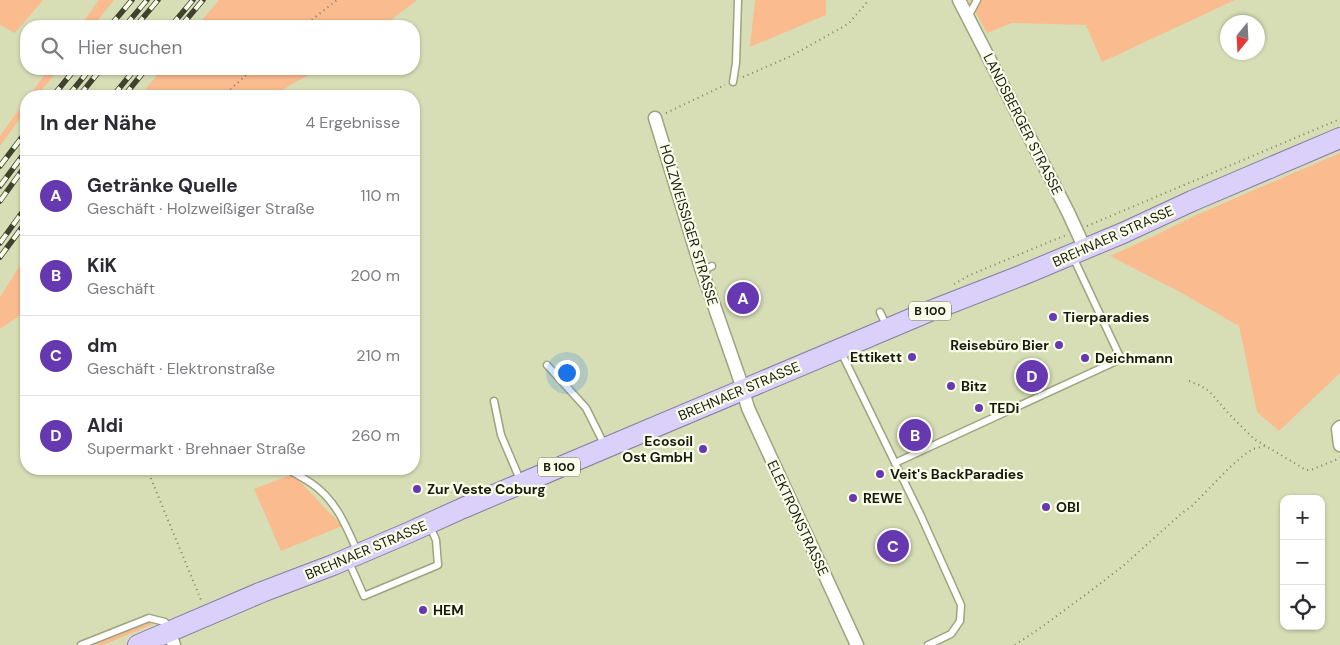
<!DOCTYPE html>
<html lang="de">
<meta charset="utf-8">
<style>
body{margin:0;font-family:"DM Sans",sans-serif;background:#f2f2f3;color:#2b2b33}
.controls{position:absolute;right:15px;bottom:15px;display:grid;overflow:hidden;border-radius:10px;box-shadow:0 1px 4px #0004}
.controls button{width:45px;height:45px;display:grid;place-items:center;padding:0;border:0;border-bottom:1px solid #e1e1e2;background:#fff;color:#2b2b33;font:25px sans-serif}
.compass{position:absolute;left:1220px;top:15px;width:45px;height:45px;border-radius:50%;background:#fff;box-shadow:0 1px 4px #0004;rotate:198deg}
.you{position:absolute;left:566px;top:372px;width:18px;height:18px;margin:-12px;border:4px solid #fff;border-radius:50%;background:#1a73e8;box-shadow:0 0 0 8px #1a73e833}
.badge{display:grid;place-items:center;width:32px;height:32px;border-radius:50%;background:#6639b1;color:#fff;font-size:16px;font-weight:700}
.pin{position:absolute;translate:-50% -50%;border:2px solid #fff;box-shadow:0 1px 5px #0006}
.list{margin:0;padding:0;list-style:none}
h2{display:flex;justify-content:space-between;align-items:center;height:65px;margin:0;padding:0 20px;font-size:21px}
h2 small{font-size:16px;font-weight:400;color:#7c7c81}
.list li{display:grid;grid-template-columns:32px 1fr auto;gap:15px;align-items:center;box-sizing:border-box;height:80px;padding:0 20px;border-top:1px solid #e1e1e2}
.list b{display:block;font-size:19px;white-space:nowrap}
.list p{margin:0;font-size:16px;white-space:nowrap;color:#7c7c81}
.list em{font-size:16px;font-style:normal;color:#7c7c81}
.icon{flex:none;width:28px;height:28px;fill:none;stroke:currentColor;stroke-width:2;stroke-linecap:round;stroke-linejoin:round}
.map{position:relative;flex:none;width:1340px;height:645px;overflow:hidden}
.search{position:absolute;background:#fff;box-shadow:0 1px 4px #0004;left:20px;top:20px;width:400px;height:55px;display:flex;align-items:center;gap:12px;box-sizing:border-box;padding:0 18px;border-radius:20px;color:#7c7c81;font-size:19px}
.panel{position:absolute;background:#fff;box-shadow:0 1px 4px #0004;left:20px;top:90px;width:400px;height:385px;border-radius:20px}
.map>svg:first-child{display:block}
</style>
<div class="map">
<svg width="1340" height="645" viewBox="0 0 1340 645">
<rect width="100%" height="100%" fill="#d7deb6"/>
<g fill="#fabb8f">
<polygon points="0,0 43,0 15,33 0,25"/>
<polygon points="99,0 114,0 93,26 80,26"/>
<polygon points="219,0 417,0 383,26 197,26"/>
<polygon points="755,0 826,0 826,15 750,47"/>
<polygon points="969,0 1235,0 1102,62 1086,25 1012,23 987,33"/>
<polygon points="49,69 59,69 37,96 29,96"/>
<polygon points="162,69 318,69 272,96 140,96"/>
<polygon points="26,100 26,110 0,146 0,136"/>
<polygon points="1340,153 1340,373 1279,431 1257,412 1239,326 1180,292 1110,256 1156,235 1194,216"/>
<polygon points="26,256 26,275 23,277 26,286 26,311 0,329 0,297"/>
<polygon points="293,474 342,526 281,551 254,489"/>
<polygon points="146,621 152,621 156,623 103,645 88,645"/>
</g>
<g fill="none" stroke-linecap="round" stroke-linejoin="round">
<g stroke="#9da47d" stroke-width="9">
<g id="lane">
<polyline points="968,17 977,0"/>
<polyline points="733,82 736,63 738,0"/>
<polyline points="702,271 712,266"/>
<polyline points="880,312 887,327"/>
<polyline points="841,352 921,516 961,605 960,621 951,634 928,645"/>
<polyline points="547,365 586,408 605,446"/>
<polyline points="494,401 501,435 521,482"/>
<polyline points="895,463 1121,359 1073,257"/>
<path d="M287 469C295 473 303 478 311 483 335 499 346 525 357 551"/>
<polyline points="348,560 364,596 438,565 436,540 430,526"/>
<polyline points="81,645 149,618 165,622 167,628"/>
</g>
</g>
<g stroke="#9da47d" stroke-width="15">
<g id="street">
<polyline points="959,0 1068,212 1085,249"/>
<polyline points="655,118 702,271 739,377 748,408 857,645"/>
<polyline points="1340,427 1338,429 1340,445"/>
<polyline points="169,632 174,645"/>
</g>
</g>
<g stroke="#867ca3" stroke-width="22">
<polyline id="primary" points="138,645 262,592 333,565 410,532 463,508 925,313 1020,276 1123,233 1192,201 1340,138"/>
</g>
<g stroke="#7d8266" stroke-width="2" stroke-dasharray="1 4" stroke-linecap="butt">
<polyline points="304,26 337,0"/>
<polyline points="743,77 791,56 848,24 869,0"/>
<polyline points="223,96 253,69"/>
<polyline points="666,113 725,85"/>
<polyline points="1087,226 1340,119"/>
<polyline points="954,284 970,275 1066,235"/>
<polyline points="1189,381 1199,385 1209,391 1229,414 1254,439 1306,470 1311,470 1340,458"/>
<polyline points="147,469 201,600"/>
<polyline points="1015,645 1043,626 1096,587 1124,565 1182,513 1192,506 1230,467 1244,455 1253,449 1265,446"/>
</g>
<use href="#lane" stroke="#fff" stroke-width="6"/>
<use href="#street" stroke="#fff" stroke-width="12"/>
<use href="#primary" stroke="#dad0f9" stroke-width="20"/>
<g stroke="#3e422e" stroke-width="5.5">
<g id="rail">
<polyline points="110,26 132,0"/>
<polyline points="125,26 147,0"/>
<polyline points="136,26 158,0"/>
<polyline points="171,26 193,0"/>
<polyline points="181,26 203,0"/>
<polyline points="53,96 75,69"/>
<polyline points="68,96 90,69"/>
<polyline points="79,96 101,69"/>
<polyline points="113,96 135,69"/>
<polyline points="124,96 146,69"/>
<polyline points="0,166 26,132"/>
<polyline points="0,186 26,151"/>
<polyline points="0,201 26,165"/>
<polyline points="0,243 26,207"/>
<polyline points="0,257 26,222"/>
</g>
</g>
<use href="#rail" stroke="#f9fde9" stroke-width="4" stroke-dasharray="11" stroke-linecap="butt"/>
</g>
<g fill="#6639b1" stroke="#f9fde9" stroke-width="2">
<circle cx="1053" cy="317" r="5"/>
<circle cx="1059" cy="345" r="5"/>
<circle cx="912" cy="357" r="5"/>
<circle cx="1085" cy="358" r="5"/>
<circle cx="951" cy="386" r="5"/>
<circle cx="979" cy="408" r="5"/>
<circle cx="703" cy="449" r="5"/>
<circle cx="880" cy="474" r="5"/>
<circle cx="417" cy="489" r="5"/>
<circle cx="853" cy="498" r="5"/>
<circle cx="1046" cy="507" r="5"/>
<circle cx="423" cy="610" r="5"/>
</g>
<g text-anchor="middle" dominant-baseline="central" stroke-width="4.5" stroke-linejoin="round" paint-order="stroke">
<g fill="#f9fde9" stroke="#5c5f4e" stroke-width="1">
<rect x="909" y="301.5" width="42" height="19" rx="4"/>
<rect x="538" y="457.5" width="42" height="19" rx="4"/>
</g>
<g font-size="12" font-weight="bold" fill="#181b0c">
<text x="930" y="311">B 100</text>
<text x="559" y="467">B 100</text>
</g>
<g font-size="14" fill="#181b0c" stroke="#f9fde9">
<text transform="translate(1023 124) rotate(63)">LANDSBERGER STRASSE</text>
<text transform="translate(689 225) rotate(73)">HOLZWEISSIGER STRASSE</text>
<text transform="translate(1113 236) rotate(-24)">BREHNAER STRASSE</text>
<text transform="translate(739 391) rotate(-23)">BREHNAER STRASSE</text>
<text transform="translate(798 518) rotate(65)">ELEKTRONSTRASSE</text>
<text transform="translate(366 550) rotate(-23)">BREHNAER STRASSE</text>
</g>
<g font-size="14" font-weight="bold" fill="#181b0c" stroke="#f9fde9" text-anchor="start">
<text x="1063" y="317">Tierparadies</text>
<text x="1049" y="345" text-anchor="end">Reisebüro Bier</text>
<text x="902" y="357" text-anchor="end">Ettikett</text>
<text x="1095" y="358">Deichmann</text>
<text x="961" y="386">Bitz</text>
<text x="989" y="408">TEDi</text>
<text x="693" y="441" text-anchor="end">Ecosoil<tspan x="693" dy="16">Ost GmbH</tspan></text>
<text x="890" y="474">Veit's BackParadies</text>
<text x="427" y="489">Zur Veste Coburg</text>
<text x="863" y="498">REWE</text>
<text x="1056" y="507">OBI</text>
<text x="433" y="610">HEM</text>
</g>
</g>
</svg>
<div class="controls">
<button>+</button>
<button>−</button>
<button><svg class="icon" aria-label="locate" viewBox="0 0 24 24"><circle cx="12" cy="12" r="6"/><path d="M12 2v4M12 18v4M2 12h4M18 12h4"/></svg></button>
</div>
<svg class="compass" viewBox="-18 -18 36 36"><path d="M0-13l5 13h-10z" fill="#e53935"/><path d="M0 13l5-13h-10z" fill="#7c7c81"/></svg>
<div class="you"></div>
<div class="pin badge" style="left:743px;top:298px">A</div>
<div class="pin badge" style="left:915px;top:435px">B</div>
<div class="pin badge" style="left:893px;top:546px">C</div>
<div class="pin badge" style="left:1032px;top:376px">D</div>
<div class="search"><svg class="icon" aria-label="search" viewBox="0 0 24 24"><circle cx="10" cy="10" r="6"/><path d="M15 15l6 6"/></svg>Hier suchen</div>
<section class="panel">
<h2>In der Nähe<small>4 Ergebnisse</small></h2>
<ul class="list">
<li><span class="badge">A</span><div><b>Getränke Quelle</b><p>Geschäft · Holzweißiger Straße</p></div><em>110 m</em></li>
<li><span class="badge">B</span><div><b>KiK</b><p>Geschäft</p></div><em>200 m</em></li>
<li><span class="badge">C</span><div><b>dm</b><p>Geschäft · Elektronstraße</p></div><em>210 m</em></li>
<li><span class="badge">D</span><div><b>Aldi</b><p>Supermarkt · Brehnaer Straße</p></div><em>260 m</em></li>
</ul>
</section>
</div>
